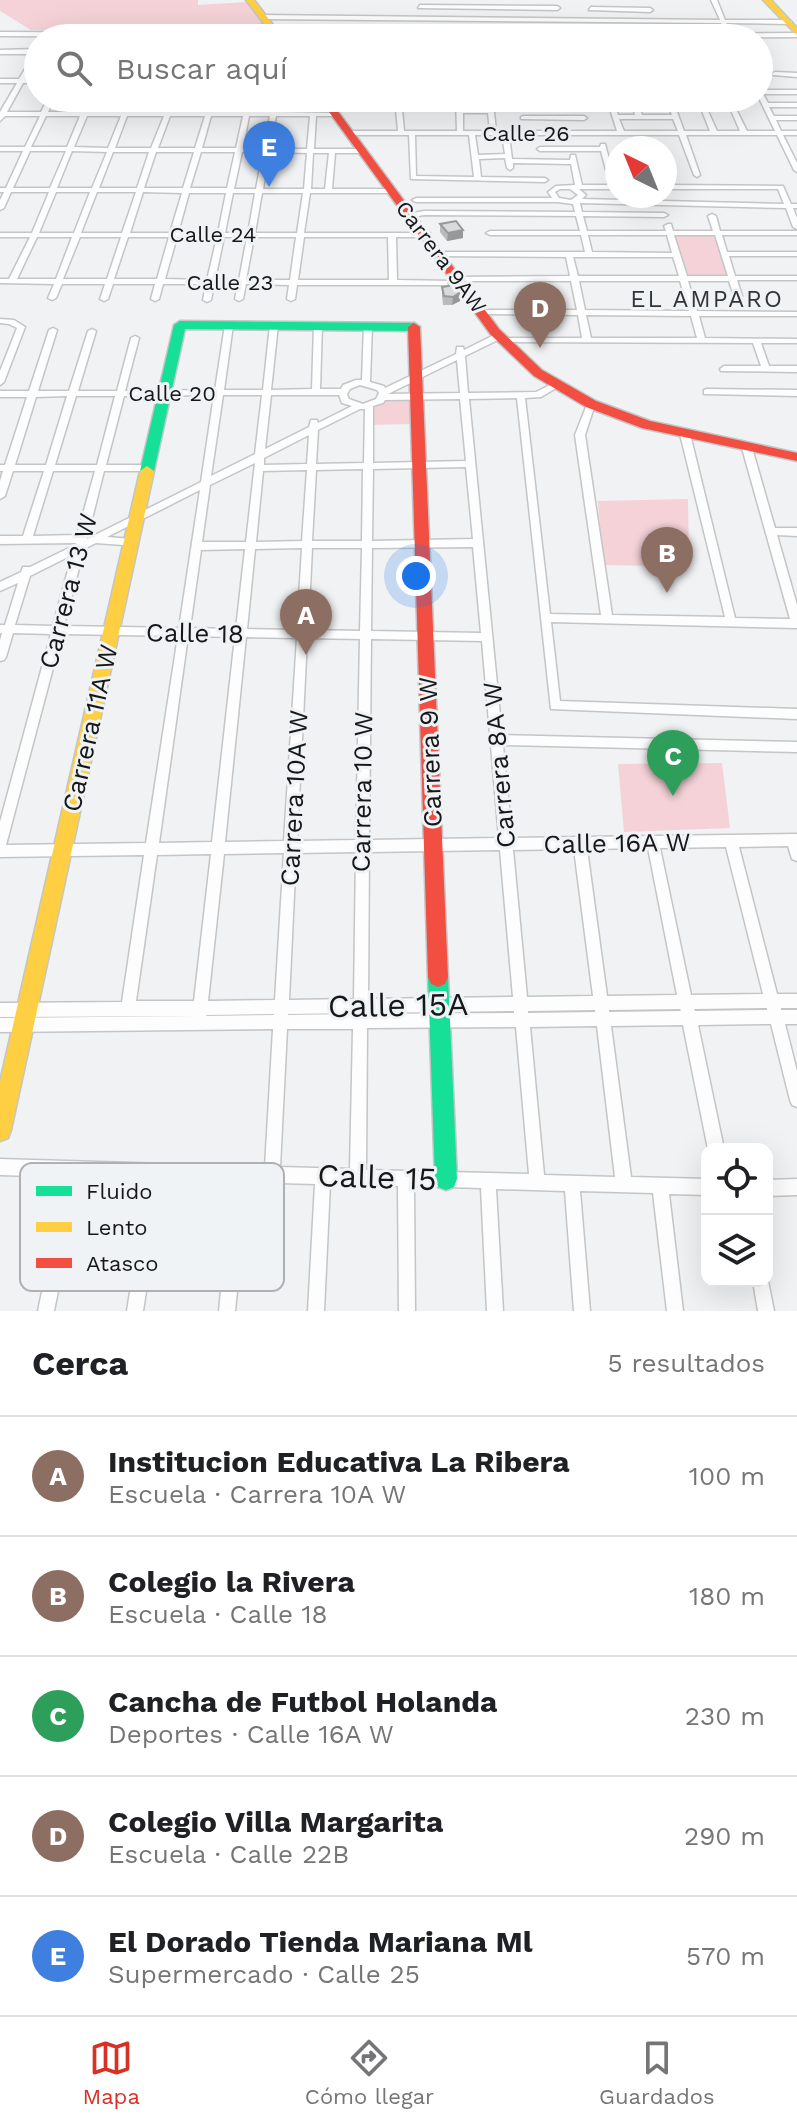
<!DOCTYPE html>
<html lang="es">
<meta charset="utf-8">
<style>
body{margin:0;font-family:"Work Sans",sans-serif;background:#f6f6f6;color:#202124}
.controls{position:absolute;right:24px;bottom:24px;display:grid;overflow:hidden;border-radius:16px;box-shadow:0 8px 32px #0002}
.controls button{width:72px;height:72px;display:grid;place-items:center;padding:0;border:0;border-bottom:2px solid #e0e0e0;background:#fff;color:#202124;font:40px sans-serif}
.compass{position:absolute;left:605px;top:136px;width:72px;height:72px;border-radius:50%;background:#fff;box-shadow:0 8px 32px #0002;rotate:317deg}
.you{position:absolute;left:416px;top:576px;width:28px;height:28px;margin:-20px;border:6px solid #fff;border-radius:50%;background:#1a73e8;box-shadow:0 0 0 12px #1a73e833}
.badge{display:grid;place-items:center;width:52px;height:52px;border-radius:50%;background:#d93025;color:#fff;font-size:26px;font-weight:700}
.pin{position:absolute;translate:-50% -66px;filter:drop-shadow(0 2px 4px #0008)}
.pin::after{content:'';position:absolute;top:42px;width:28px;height:24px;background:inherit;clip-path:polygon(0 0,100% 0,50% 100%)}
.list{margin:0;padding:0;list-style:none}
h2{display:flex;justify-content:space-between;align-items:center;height:104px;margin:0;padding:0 32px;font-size:34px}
h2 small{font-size:26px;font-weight:400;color:#757577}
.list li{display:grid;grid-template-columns:52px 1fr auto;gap:24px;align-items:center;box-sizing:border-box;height:120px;padding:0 32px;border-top:2px solid #e0e0e0}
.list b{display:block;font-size:30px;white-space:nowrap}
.list p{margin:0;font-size:26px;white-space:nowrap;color:#757577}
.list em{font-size:26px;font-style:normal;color:#757577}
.icon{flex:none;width:44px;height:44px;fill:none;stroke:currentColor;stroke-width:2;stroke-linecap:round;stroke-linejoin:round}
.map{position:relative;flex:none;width:797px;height:1311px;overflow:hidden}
.search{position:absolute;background:#fff;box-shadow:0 8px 32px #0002;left:24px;right:24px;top:24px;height:88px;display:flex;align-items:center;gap:20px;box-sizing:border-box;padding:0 28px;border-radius:44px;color:#757577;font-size:30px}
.sheet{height:704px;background:#fff}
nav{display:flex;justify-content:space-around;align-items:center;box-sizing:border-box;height:112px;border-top:2px solid #e0e0e0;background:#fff;font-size:22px;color:#757577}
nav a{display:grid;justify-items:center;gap:4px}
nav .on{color:#d93025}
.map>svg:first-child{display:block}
</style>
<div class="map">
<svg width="797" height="1311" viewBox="0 0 797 1311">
<rect width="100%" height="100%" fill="#f0f2f4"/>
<g fill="#f4d2d7">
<polygon points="0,0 198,0 198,5 247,2 265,25 232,32 31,30 0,11"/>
<polygon points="675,235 715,235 729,275 688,275"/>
<polygon points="411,400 412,424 370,425 370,410 385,401"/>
<polygon points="688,499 689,562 655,566 603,565 598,501"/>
<polygon points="722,763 730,828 624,832 618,764"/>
</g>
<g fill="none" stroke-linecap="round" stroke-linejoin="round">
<g stroke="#c3c5c6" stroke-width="3">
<g id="street">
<polygon points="711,0 717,0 725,20 789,20 792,22 789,24 726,23 728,26 725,28 721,23 262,19 259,17 262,15 720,20"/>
<polygon points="420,5 557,6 560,8 557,10 418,8"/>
<polygon points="591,7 650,8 653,10 650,12 589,10"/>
<polygon points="269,23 271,26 228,37 0,36 0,32 228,33"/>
<polygon points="293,32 599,35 797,33 797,37 530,38 293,36 265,38"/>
<path d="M38 49V56L25 79H38V83H23L7 112H41L48 98H54L48 112H82L88 98H94L88 112H122L128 98H134L129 112H165L171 98H177L172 112H206L210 98H216L212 112H244L247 98H253L250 112H270L273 98H279L277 112 338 113V115L336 116H316L314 149H364L367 151 364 153H335L332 189H391L394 191 391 193H310L304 233H430V237H396L397 280 453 281 452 279 456 277 570 276 566 257 435 256 434 254 438 252H585L581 235H490L486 233 490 231H580L576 216 424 215 408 218V214L424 211 575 212 573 204 557 202H416L412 200 416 198H552L548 192 556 186 575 185 571 164 513 163V168L510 170 507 168 505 158 479 159 481 177 545 178 548 180 545 182 411 179 409 135H352L349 133 352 131H398L395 98H401L404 131H457L456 98H462V109H487L486 98H492L493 104 550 105 553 107 550 109 493 108 495 111 494 112 496 131H617L610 109H581L578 107 581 105H612L615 107 618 115H635L631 98H637L642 115H672L666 98H672L684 131H710L702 111 708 104 734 105 747 131H775L759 98V90H797V94H763L768 103H797V107H769L774 116H797V120H776L781 131H797V135H783L797 163V172L794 170 777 135H686L700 175 697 177 694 175 679 135H509L512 159 570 160 571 155H575L582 185H610L601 151H540L537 149 540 147H600L601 144H605L617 189H579L586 195 582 199 784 204 778 189H665V185L783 186 791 204H797V208H793L797 218V229L793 227 786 208 580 203 582 212 664 213 668 215 664 217 583 216 587 231H666L664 226 668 224H671L673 231H713L708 216 712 214 716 216 720 231H797V235H722L727 252H797V256H729L735 276H797V280H737L742 296 738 298 734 296 729 281H688L697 311 797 312V316H699L705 338 797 339V343H761L769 366H797V372L721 371 720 369 724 366H761L753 343 502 342 498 340 465 356 468 393 536 392 554 383H560L561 385 541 397 525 398 550 614 601 615 575 435 588 402H594L595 404 585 435 612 615 725 617 680 434 682 432 685 431 690 434 735 618 790 619 742 448 744 446 747 445 752 448 775 528H797V536L777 535 797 605V628L551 622 560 701 797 709V719L551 709 517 398 469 399 502 735 797 742V752L503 745 512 838 797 834V861L792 859 788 846 739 847 777 994H797V1008H781V1010H797V1024H785L797 1071V1107L792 1105 790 1100 771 1024 698 1025 724 1149H708L683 1025 611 1026 631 1177 707 1179V1195L669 1194 683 1311H667L653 1193 580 1191 590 1311H574L565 1191 496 1189 503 1311H487L481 1188 414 1186 415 1311H399L398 1186 330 1184 324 1311H308L315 1184 248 1182 235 1311H219L232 1181 163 1179 143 1311H127L148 1179 81 1177 54 1311H38L66 1177 0 1175V1159L265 1167 273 1029 0 1032V1018L194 1016 0 1017V1003L122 1002 144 855 0 857V822L51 634 13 633 6 657 4 660 0 661V640L2 633H0V625H5L18 583 0 591V582L21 572 23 567H30L75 545 76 543 0 544V536H23L44 471H13L5 496 0 499V481L3 471H0V465H5L27 397H0V391H29L49 330 53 328 57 330 38 391H69L88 331 92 329 96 331 78 391H117L131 338 135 336 139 338 125 391 215 390 225 325 229 323 233 325 224 390H263L270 325 274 323 278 325 271 390 312 389 314 325 318 323 322 325 320 389H341L343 385 356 380H362L364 325 368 323 372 325 370 382 384 386 385 388 456 354 457 347H463L464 350 496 334H502V338H582L578 315 482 314 478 312 482 310H577L571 281H462L464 283 460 285H297L295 299 291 301 287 299 289 285 246 284 243 299 239 301 235 299 238 284H214L211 300 207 302 203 300 206 284H163L159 299 155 301 151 299 155 284H113L108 299 104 301 100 299 105 284H62L56 298 52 300 48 298 54 284 0 283V279H9L30 237H0V233H32L49 192H11L4 208 0 210V200L4 192H0V188H6L23 151H0V147H25L40 116H5L0 121V112L17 83H0V79H19L34 54H0V50ZM710 108H730L740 131H717L708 111ZM463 113H488L490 131H463ZM46 116H80L67 147H31ZM87 116H121L108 148 74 147ZM127 116H164L151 148H115ZM170 116H205L195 148H158ZM211 116H243L236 148H202ZM249 116H270L263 148H243ZM276 116H310L307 149H270ZM619 119H673L678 131H624ZM415 135H469L474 177 416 176ZM475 135H502L505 154 478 155ZM30 151H66L50 188H13ZM72 151 107 152 92 188H57ZM113 152H149L137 188H99ZM156 152H194L183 188H144ZM201 152H235L227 188H190ZM242 152H263L256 189H234ZM269 152 307 153 304 189H263ZM313 153H329L325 189H311ZM560 189H570L578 195 571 200 559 198 555 192ZM56 192H90L74 233H39ZM97 192H136L122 233H81ZM143 192 182 193 170 233H130ZM189 193H226L218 233H178ZM233 193H255L248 233H225ZM262 193H303L297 233H255ZM588 235H667L672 253 592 252ZM674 235H715L728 276H687ZM37 237H72L56 279H17ZM80 237H121L107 279H63ZM128 237H169L157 279H114ZM177 237H217L207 280 165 279ZM224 237H247L239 280H215ZM254 237H296L290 280H246ZM304 237H388L389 280H298ZM573 257H673L679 276H578ZM579 281H680L689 311 585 310ZM586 315 691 316 697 338H591ZM457 360 460 393 388 394ZM360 385 377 390 379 393 376 399 363 404 349 399 347 394 350 389ZM214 395 201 482 87 539 104 471H149L154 468 149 465H106L124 396ZM223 395H262L255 454 211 476ZM271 395H339L342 403 352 406 318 423 317 420H311L309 427 265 449ZM67 396 46 465H15L36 397ZM76 396H115L97 465H55ZM460 399 466 461 373 463V406L383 403 385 400ZM360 409H365L364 463 316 464 318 430ZM309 435 307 464 264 465V458ZM255 463 246 542H202L210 485ZM466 467 473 539 372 541 373 469ZM363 469 362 541H312L316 470ZM307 470 302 541 256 542 263 471ZM53 471H95L77 535 33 536ZM200 490 179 628 64 626 84 549 96 543 136 546 137 543 136 540 132 539 107 537ZM473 547 481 633 371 631 372 548ZM302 548 297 630 247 629 255 549ZM312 548H362L360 631 308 630ZM245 549 236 629 190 628 201 550ZM72 555 53 626 15 625 30 576ZM62 634 178 636 146 843 6 845ZM188 636 235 637 212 842 159 843ZM246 637 297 638 284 841 225 842ZM307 638 360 639 356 840 297 841ZM371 639 482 641 499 838 369 840ZM726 847 763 994 691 995 660 848ZM648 848 677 995 607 996 587 849ZM574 849 593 996 527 997 513 850ZM500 850 513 997 368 999 369 852ZM356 852 354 999 289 1000 296 853ZM284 853 275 1000 208 1001 224 854ZM211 854 194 1001H136L157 855ZM767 1008V1010L695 1011 694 1009ZM680 1009 681 1011 609 1012V1010ZM595 1010V1012L528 1013V1011ZM514 1011V1013L367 1014V1013ZM353 1013V1014L288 1015V1014ZM274 1014V1015L206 1016 207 1015ZM597 1026 615 1177 544 1175 530 1027ZM516 1027 529 1174 366 1170 367 1028ZM287 1029H353L350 1169 280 1167Z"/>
<polygon points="775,72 797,73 797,77 773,75 773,73"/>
<polygon points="523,116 584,116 587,118 584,120 521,119 521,117"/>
<polygon points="0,319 14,320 25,327 4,382 0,385 0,371 17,328 9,324 0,323"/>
<polygon points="707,389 797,390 797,396 704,394 704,390"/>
<polygon points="797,1179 797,1195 767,1196 767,1180"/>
<polygon points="767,1276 774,1311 758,1311 753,1281 767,1281"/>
</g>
</g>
<g stroke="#c3c5c6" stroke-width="3">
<g id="fast">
<polygon points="180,321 414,323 420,327 414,331 185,329 154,471 147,476 140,471 174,325"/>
<polygon points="438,967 445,970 448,977 457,1179 454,1187 446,1190 438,1187 435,1179 428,977 431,970"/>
</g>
</g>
<g stroke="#c3c5c6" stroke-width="3">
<g id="slow">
<polygon points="246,0 254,0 283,38 275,38"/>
<polygon points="763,0 771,0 797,28 797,35"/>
<polygon points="147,466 154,471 11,1130 8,1138 0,1141 0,1082 140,471"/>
</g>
</g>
<g stroke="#c3c5c6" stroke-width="3">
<g id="jam">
<polygon points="319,98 328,98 499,329 542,370 596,401 650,421 797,453 797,461 642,428 586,407 534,376 491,335"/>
<polygon points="414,323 420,327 448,977 445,984 438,987 431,984 428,977 408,327"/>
</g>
</g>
<use href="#street" fill="#fdfdfd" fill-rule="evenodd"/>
<use href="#fast" fill="#16e098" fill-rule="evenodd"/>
<use href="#slow" fill="#ffcf43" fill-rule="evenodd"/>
<use href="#jam" fill="#f24e42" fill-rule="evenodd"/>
</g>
<g fill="#babbbc">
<polygon points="440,224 463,230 463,238 447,241 440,232"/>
<polygon points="448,280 461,292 460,301 452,305 443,305 442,295 442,287 448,287"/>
</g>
<g fill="#979999">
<polygon points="463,230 463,238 447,241 448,233"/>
<polygon points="461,292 460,301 452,305 453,297"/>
</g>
<g fill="#d8dadb" stroke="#979999" stroke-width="2">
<polygon points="456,221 463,230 448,233 440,224"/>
<polygon points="448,280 454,280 461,292 453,297 444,296 442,287 449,286"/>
</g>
<g text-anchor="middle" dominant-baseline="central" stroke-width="6" stroke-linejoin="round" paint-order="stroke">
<g font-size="22" fill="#161718" stroke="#eff3f5">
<text x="526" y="133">Calle 26</text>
<text x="213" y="234">Calle 24</text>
<text transform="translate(441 257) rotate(53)">Carrera 9AW</text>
<text x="230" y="282">Calle 23</text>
<text x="172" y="393">Calle 20</text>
</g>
<g font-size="24" letter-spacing="2" fill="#323537" stroke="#eff3f5">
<text x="707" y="299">EL AMPARO</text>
</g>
<g font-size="26" fill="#161718" stroke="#eff3f5">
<text transform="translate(68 591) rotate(-75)">Carrera 13 W</text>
<text transform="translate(195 633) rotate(1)">Calle 18</text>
<text transform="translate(90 728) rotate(-77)">Carrera 11A W</text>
<text transform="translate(430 752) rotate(-92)">Carrera 9 W</text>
<text transform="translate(499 765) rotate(-95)">Carrera 8A W</text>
<text transform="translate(362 792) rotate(-89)">Carrera 10 W</text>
<text transform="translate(294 798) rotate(-87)">Carrera 10A W</text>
<text transform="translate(617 843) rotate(-1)">Calle 16A W</text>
</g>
<g font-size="32" fill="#161718" stroke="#eff3f5">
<text transform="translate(398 1005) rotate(-1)">Calle 15A</text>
<text transform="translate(377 1177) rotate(2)">Calle 15</text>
</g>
</g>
<rect x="20" y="1163" width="264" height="128" rx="12" fill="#eff3f5" stroke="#aeb1b3" stroke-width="2"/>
<rect x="36" y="1186" width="36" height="10" fill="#16e098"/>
<rect x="36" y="1222" width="36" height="10" fill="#ffcf43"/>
<rect x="36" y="1258" width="36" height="10" fill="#f24e42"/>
<g font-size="22" fill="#161718">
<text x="86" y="1199">Fluido</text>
<text x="86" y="1235">Lento</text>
<text x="86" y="1271">Atasco</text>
</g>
</svg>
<div class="controls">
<button><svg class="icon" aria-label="locate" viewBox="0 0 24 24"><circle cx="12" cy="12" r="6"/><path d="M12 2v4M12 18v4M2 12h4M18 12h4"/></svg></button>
<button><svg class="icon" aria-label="layers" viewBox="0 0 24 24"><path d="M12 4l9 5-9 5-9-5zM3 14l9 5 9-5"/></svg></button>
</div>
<svg class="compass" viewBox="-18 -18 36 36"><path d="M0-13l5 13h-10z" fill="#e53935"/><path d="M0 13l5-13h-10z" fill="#757577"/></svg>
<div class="you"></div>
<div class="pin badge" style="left:306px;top:655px;background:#8d6e63">A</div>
<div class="pin badge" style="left:667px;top:593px;background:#8d6e63">B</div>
<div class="pin badge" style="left:673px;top:796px;background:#2e9e5b">C</div>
<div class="pin badge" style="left:540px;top:348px;background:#8d6e63">D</div>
<div class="pin badge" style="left:269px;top:187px;background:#3f7fe0">E</div>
<div class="search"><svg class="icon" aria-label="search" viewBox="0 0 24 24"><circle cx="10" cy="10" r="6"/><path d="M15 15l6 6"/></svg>Buscar aquí</div>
</div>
<section class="sheet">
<h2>Cerca<small>5 resultados</small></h2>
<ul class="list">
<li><span class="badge" style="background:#8d6e63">A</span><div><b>Institucion Educativa La Ribera</b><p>Escuela · Carrera 10A W</p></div><em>100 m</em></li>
<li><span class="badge" style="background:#8d6e63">B</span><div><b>Colegio la Rivera</b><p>Escuela · Calle 18</p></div><em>180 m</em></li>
<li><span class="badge" style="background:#2e9e5b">C</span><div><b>Cancha de Futbol Holanda</b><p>Deportes · Calle 16A W</p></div><em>230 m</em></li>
<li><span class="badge" style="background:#8d6e63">D</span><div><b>Colegio Villa Margarita</b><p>Escuela · Calle 22B</p></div><em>290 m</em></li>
<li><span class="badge" style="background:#3f7fe0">E</span><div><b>El Dorado Tienda Mariana Ml</b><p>Supermercado · Calle 25</p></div><em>570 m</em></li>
</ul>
</section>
<nav>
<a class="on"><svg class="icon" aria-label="map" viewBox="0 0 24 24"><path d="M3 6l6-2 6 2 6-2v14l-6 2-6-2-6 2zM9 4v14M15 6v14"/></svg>Mapa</a>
<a><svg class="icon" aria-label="directions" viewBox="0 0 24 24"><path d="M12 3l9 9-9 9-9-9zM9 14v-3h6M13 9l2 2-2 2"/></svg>Cómo llegar</a>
<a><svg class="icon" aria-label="saved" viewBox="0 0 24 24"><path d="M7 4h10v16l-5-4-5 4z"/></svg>Guardados</a>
</nav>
